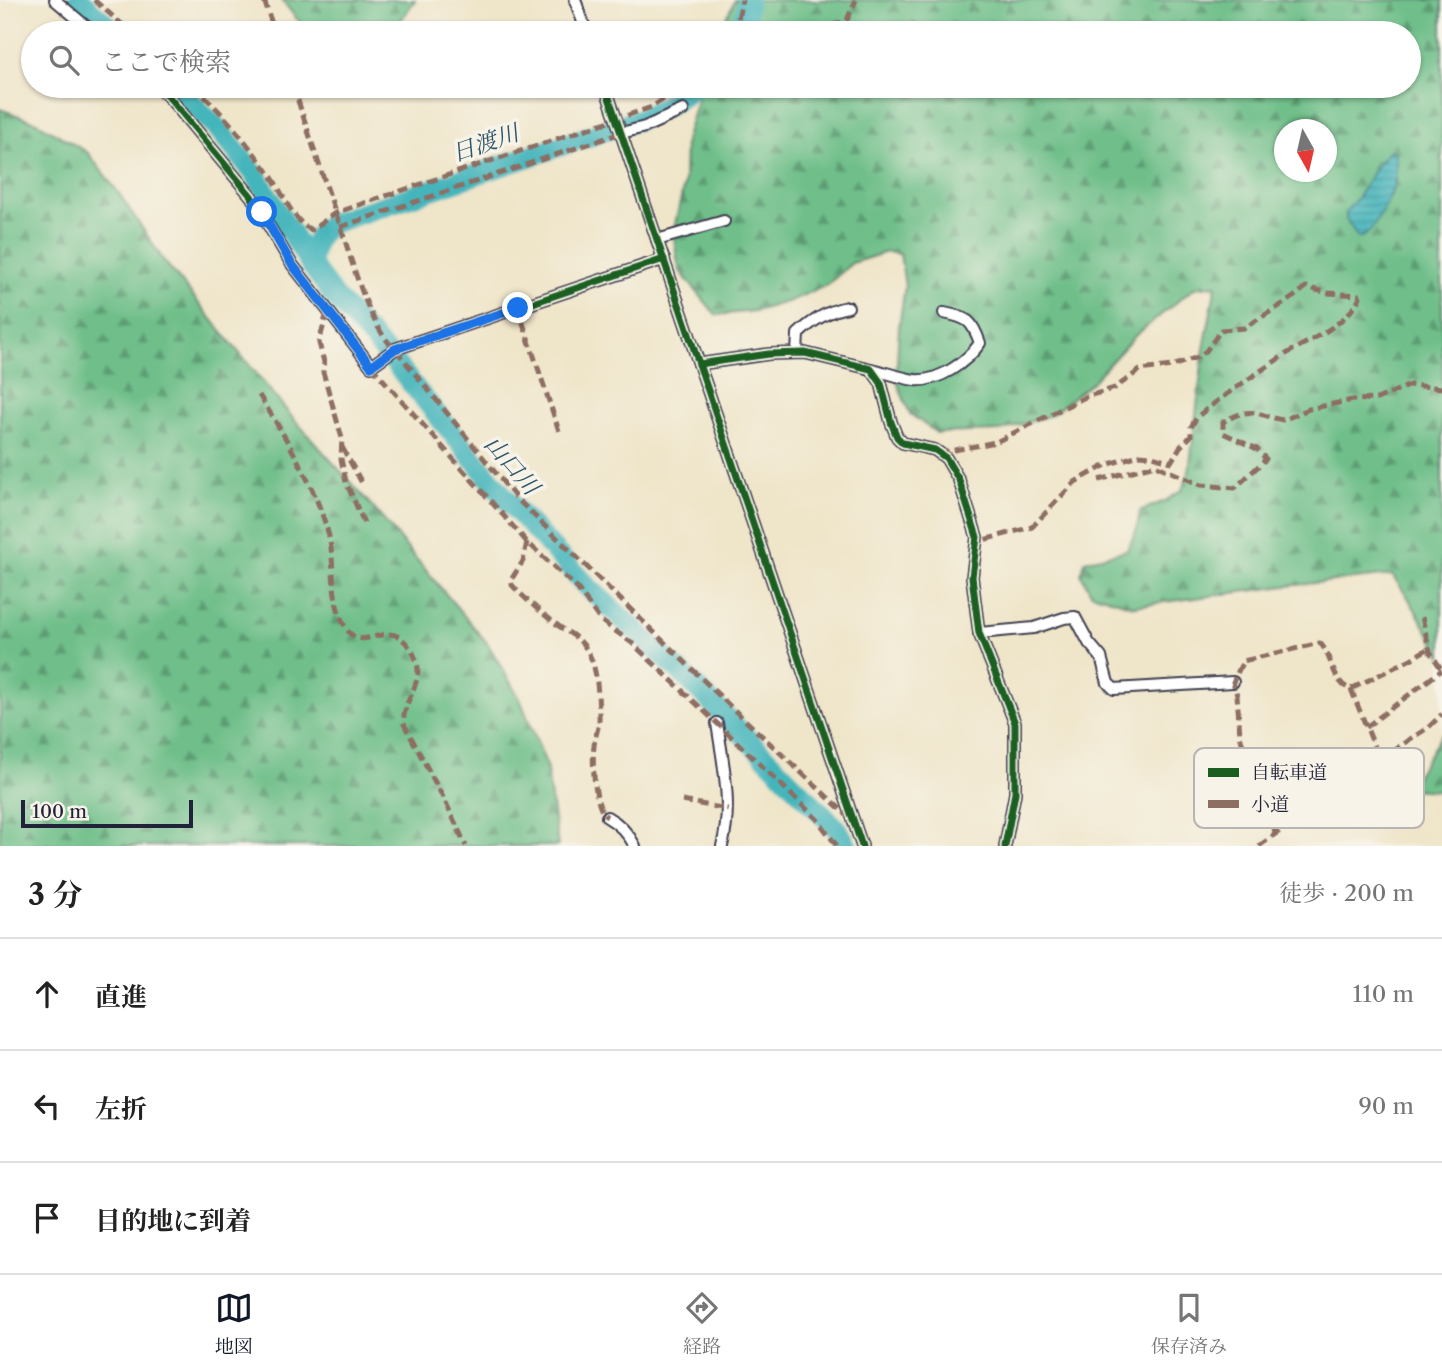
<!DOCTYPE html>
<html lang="ja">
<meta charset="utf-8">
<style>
body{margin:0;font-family:"Libre Caslon Text","Noto Serif JP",serif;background:#f2f2f2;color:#222}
.compass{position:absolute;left:1274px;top:119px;width:63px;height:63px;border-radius:50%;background:#fff;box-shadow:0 2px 5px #0004;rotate:172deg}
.scale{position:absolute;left:21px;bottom:18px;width:172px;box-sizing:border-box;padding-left:7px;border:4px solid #22223b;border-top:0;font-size:19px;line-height:24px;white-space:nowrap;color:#22223b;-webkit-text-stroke:5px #f7f3e8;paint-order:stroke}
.stop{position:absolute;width:21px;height:21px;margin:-16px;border:5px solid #1a73e8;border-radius:50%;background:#fff}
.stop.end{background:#1a73e8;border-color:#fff;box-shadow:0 2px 7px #0008}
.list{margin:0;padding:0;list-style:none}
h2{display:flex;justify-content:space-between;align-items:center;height:91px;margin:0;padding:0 28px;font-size:30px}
h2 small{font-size:23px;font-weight:400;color:#767676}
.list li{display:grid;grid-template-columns:46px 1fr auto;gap:21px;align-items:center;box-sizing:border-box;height:112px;padding:0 28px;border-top:2px solid #e0e0e0}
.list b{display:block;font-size:26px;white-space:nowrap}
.list em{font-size:23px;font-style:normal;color:#767676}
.icon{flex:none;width:38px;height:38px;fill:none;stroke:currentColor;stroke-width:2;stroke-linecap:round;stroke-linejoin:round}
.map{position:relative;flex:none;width:1442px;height:846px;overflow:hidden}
.search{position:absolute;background:#fff;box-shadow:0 2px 5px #0004;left:21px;right:21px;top:21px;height:77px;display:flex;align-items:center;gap:18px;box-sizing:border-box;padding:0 24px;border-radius:38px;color:#767676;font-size:26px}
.sheet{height:427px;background:#fff}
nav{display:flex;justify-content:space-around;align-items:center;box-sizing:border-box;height:98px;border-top:2px solid #e0e0e0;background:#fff;font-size:19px;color:#767676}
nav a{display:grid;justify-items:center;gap:4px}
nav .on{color:#111827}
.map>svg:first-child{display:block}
</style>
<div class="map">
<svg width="1442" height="846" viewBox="0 0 1442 846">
<defs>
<pattern id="forest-firs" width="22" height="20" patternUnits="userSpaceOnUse" patternTransform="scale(1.75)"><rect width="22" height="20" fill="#6fbf8a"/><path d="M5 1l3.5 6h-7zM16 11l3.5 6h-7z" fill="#5b9b72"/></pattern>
<pattern id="water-rules" width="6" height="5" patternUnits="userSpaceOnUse" patternTransform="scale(1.75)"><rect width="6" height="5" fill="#45b5bc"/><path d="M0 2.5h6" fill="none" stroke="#39939a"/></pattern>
</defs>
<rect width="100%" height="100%" fill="#f7f3e8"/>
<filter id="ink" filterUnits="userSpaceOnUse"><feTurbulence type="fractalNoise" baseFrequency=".0143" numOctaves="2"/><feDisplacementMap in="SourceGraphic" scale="14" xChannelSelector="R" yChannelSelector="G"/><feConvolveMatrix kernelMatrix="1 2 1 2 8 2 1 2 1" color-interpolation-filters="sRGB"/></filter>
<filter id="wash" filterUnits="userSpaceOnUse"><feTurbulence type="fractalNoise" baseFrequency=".00686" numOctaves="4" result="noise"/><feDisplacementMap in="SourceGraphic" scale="28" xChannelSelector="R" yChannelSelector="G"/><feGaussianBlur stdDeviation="1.57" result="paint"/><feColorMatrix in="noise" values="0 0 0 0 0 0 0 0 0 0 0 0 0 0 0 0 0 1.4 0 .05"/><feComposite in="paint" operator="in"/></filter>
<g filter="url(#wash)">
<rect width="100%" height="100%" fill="#efe5c9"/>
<g fill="url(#forest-firs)" stroke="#487062" stroke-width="2" fill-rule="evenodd">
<polygon points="282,0 415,0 401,20 380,33 314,33 296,18"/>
<path d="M735 0H1442V656L1409 599 1392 575 1286 586 1134 606 1091 593 1081 574 1085 561 1127 550 1137 529 1140 511 1165 501 1182 490 1189 472 1204 349 1216 285 1194 288 1135 336 1092 382 1051 415 1000 431 937 433 910 414 896 379 899 327 905 286 900 254 887 252 852 263 827 285 790 301 755 311 716 315 679 270 673 233 684 185 685 141 701 86H1409V33H719ZM1284 130H1326V172H1284Z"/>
<polygon points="0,109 36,122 87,152 118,192 164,261 291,416 370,504 488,644 520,699 546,764 558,846 0,846"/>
<polygon points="1442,734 1442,791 1408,789"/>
</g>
<path fill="url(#water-rules)" stroke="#346c7c" stroke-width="2" d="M1390 150 1395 152C1399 179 1393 193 1380 215 1373 226 1371 234 1358 238L1346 219V212L1359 196 1377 165Z"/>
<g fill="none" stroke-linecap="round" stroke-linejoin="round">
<g stroke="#45b5bc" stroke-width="21">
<polyline points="78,0 117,33"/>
<polyline points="742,33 748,0"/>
<polyline points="175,86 218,129 256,176 311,265 333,295 389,356 507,500 589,588 688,679 838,830 847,846"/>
<path d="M311 265C313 246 316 234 332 223L643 118 673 102 696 86"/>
</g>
</g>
</g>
<g filter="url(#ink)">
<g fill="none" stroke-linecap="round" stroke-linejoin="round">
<g stroke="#413f50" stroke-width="14">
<g id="street">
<polyline points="55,0 94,33"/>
<polyline points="575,0 587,33"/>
<polyline points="155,86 168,96 251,196 291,263 371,366 395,349 664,259"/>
<polyline points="605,86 862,846"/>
<polyline points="621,133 645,127 683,110"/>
<polyline points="657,240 724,221"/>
<path d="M797 353 798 334C812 321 829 310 848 307"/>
<polyline points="699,364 769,354 805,353 871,369 881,383 891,422 897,437 903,443 935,450 946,458 959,480 977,537 972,577 979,633 1015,723 1015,793 1005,846"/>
<path d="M871 369C885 372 900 378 915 380 939 382 967 362 980 343 972 320 968 318 944 313"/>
<polyline points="979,633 1034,628 1064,618 1075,617 1089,643 1101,657 1108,683 1114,689 1233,682"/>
<path d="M717 723C723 764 733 805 722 846"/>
<path d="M607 817C620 824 628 833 635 846"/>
</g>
</g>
<use href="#street" stroke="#fff" stroke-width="10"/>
<g stroke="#8d6e63" stroke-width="5" stroke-dasharray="10 5" stroke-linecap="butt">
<polyline points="94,0 132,33"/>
<polyline points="264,0 275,33"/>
<polyline points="735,33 742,0"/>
<polyline points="819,33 826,28 847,20 856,0"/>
<path d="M193 86C222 111 246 142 269 173 282 190 292 222 312 230L335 213 652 107 683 86"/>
<path d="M293 86C309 133 324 181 341 228 352 261 369 327 395 349L516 498 731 707 850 818"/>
<polyline points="754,92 764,86"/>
<polyline points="340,227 621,133"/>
<polyline points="518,308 559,431"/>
<polyline points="327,312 319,343 324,362 323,372 342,438 341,459 346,482 364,523"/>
<polyline points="371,366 526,541 577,588 600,620 632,643 721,727 817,819 837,846"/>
<path d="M259 395C286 438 312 480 327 529 337 560 328 599 346 628 357 647 372 635 388 634 402 633 414 651 417 663 423 685 401 702 404 724L447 805 466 846"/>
<polyline points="342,447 362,483"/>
<path d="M939 453 996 442 1085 397 1115 388 1140 370 1172 366 1198 357 1206 351 1221 330 1244 328 1291 299 1306 287 1328 293 1359 295 1360 297C1346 327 1307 340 1280 358 1253 376 1222 396 1197 417L1191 427V436L1180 447 1171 462 1153 456 1139 455 1106 465 1075 482 1032 527 976 542"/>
<path d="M1099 480 1155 465 1201 485 1235 488 1266 459 1257 449 1223 433V422C1252 405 1256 415 1283 420L1309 409 1353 400 1377 399 1410 385 1442 388"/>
<path d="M527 542 523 561 511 580 512 585C526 600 544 615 560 627 569 633 579 638 585 647 598 666 598 693 599 715 600 726 595 735 594 746 592 761 594 809 607 817"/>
<polyline points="1422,617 1430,652 1442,670"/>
<polyline points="1351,689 1379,758"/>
<polyline points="1366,727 1442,670"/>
<polyline points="682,801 728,809"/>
<path d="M1275 835 1268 780H1255L1252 777 1240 735 1237 695 1233 682 1243 661 1320 643C1332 655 1333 685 1351 689L1411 659 1429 648"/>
<polyline points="1259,846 1327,797 1344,775 1367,767 1429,727 1442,714"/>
</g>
<g stroke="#f7f3e8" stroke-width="11">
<g id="cycleway">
<polyline points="155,86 168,96 251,196 291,263 371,366 395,349 664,259"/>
<polyline points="605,86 862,846"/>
<polyline points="699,364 769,354 805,353 871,369 881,383 891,422 897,437 903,443 935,450 946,458 959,480 977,537 972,577 979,633 1015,723 1015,793 1005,846"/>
</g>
</g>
<use href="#cycleway" stroke="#1b5e20" stroke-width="7"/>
</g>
</g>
<g fill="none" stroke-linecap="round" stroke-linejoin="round" filter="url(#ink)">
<polyline stroke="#1a73e8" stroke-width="9" points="262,212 291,263 371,366 395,349 518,308"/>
</g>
<g text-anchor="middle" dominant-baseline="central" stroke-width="7" stroke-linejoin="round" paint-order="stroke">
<g font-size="23" font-style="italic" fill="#2e5568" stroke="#f7f3e8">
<text transform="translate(485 143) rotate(-19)">日渡川</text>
<text transform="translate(512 465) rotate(49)">山口川</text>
</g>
</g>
<rect x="1194" y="748" width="230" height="80" rx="10" fill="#f7f3e8" stroke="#b7b4b4" stroke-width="2"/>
<rect x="1208" y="768" width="31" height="9" fill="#1b5e20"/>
<rect x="1208" y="800" width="31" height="8" fill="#8d6e63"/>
<g font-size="19" fill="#22223b">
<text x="1251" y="779">自転車道</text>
<text x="1251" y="811">小道</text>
</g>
</svg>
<svg class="compass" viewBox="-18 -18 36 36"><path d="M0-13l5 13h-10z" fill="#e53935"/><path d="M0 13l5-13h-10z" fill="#767676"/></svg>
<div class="scale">100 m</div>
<div class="stop" style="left:262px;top:212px"></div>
<div class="stop end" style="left:518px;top:308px"></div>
<div class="search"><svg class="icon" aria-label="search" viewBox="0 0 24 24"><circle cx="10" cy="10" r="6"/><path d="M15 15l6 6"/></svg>ここで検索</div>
</div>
<section class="sheet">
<h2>3 分<small>徒歩 · 200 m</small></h2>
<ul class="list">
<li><svg class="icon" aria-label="ahead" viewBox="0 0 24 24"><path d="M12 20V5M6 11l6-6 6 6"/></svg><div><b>直進</b></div><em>110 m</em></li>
<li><svg class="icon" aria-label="left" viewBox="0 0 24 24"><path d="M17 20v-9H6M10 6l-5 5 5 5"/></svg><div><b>左折</b></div><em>90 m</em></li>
<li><svg class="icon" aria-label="arrive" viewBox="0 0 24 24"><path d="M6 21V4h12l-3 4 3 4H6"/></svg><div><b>目的地に到着</b></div></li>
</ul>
</section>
<nav>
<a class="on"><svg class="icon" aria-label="map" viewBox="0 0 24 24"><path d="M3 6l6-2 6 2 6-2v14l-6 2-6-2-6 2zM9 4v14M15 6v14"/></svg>地図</a>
<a><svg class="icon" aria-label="directions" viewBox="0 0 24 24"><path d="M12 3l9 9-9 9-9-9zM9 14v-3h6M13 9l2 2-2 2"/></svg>経路</a>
<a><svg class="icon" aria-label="saved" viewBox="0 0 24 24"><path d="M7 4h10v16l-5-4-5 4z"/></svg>保存済み</a>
</nav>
